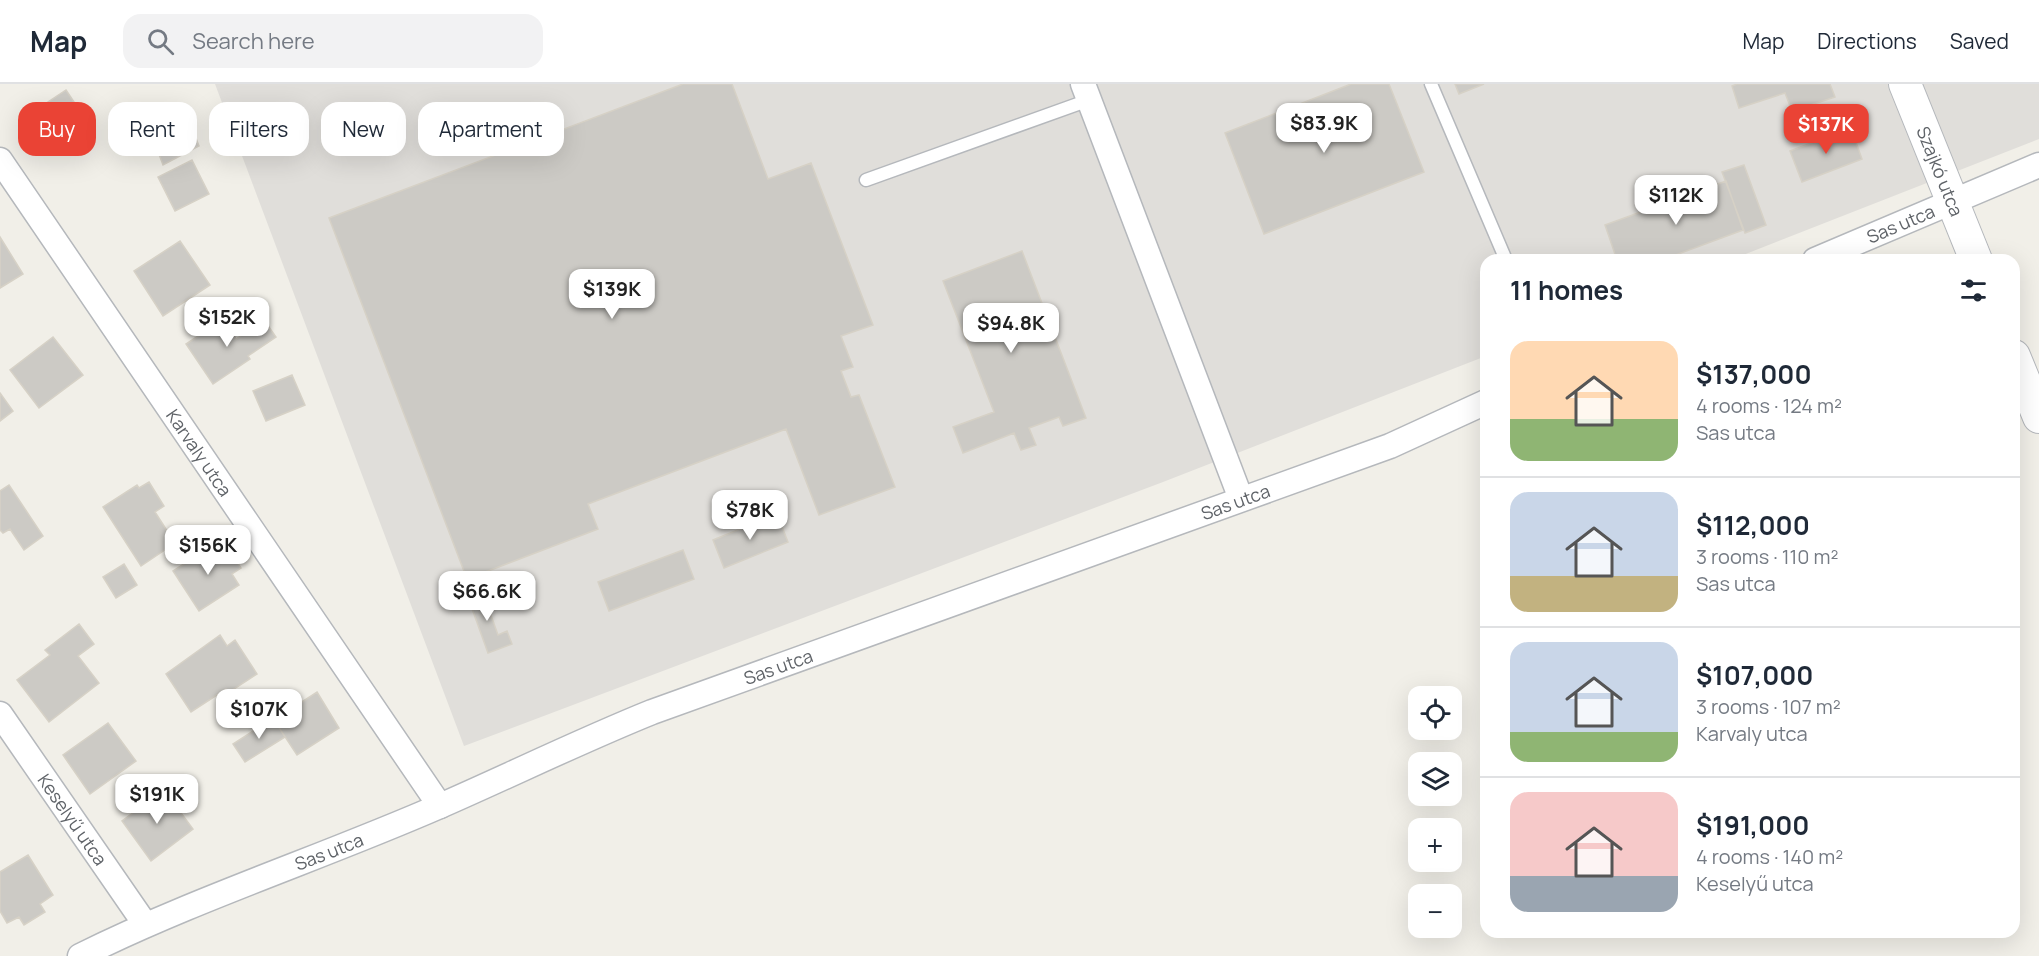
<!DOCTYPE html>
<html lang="en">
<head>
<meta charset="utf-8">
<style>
  :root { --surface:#fff; --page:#f2f2f3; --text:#1f2937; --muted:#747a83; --line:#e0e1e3; --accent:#ea4335 }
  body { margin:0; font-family:Manrope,sans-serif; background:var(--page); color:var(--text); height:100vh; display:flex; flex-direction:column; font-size:22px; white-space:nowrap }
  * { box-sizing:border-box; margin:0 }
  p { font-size:20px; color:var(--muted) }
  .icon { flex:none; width:33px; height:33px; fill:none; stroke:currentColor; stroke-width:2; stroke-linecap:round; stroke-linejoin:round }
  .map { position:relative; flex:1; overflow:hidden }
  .details { position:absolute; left:1480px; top:170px; width:540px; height:684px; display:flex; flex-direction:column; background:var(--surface); border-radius:18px; box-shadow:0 6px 24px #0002 }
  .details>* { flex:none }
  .banner { position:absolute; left:18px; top:18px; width:570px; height:54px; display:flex; gap:12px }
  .buttons { position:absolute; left:1408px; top:602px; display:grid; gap:12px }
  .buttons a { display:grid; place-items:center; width:54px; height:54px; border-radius:12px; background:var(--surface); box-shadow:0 6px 24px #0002; font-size:30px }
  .price { position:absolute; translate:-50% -51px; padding:0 14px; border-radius:12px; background:#fff; color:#222; font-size:20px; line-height:39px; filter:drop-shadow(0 2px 3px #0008) }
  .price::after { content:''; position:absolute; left:50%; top:36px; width:18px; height:14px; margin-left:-9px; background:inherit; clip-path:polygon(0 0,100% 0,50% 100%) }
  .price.current { background:var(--accent); color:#fff }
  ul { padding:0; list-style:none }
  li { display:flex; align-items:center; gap:18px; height:150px; padding:0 30px }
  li+li { border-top:2px solid var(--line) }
  li span { display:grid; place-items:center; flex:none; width:168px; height:120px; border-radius:18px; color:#555 }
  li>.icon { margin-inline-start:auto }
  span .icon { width:72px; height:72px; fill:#fffc; stroke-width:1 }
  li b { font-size:26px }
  h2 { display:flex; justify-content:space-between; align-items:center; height:72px; padding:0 30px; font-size:26px }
  .chip { padding:0 21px; border-radius:18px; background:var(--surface); box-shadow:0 6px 24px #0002; font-size:21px; line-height:54px }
  .chip.current { background:var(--accent); color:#fff }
  header { display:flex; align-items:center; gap:36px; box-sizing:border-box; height:84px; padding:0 30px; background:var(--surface); border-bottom:2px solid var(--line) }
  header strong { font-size:28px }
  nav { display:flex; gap:33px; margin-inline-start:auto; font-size:21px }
  .search { width:420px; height:54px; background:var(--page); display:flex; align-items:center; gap:15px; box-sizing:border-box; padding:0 21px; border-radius:18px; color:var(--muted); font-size:22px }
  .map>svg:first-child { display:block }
  .industrial { fill:#e0deda }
  .building { fill:#cccac5; stroke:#d6d1c6; stroke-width:1.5 }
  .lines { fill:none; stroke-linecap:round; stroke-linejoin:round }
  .service-casing { stroke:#b5b8bc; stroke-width:15 }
  .minor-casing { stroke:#b5b8bc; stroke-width:27 }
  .tertiary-casing { stroke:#b5b8bc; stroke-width:34 }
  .service { stroke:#fff; stroke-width:12 }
  .minor { stroke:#fff; stroke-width:24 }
  .tertiary { stroke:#fff; stroke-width:32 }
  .labels { text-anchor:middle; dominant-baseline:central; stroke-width:5; stroke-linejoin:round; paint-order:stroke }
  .street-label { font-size:18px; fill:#5f6368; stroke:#fff }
</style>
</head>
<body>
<header>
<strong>Map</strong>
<div class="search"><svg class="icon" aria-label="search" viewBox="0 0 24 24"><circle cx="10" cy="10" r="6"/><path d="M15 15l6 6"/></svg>Search here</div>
<nav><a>Map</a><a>Directions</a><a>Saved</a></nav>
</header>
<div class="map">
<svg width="2039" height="872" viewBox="0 0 2039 872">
  <rect width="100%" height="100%" fill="#f1efe8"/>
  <path class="industrial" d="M 215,0 L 2039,0 L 2039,55 L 1733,175 L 1486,176 L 1486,272 L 1163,398 L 464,662 Z"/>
  <path class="building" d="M 683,0 L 732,0 L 768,95 L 811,79 L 873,241 L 841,252 L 853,283 L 841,287 L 851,313 L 859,311 L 895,403 L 819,431 L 786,345 L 588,420 L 598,445 L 467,495 L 329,134 Z
    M 1351,0 L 1389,0 L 1424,88 L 1264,150 L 1225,49 Z
    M 1455,0 L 1484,0 L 1459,10 Z
    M 1737,0 L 1830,0 L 1835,13 L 1792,27 L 1785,9 L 1739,24 L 1732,2 Z
    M 66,6 L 84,33 L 73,40 L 81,51 L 66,61 L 58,50 L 45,58 L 27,32 Z
    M 187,32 L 199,62 L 163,81 L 153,54 Z
    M 1851,44 L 1862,75 L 1802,98 L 1790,67 Z
    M 192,76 L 209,110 L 175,127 L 158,93 Z
    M 1744,81 L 1766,141 L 1745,149 L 1722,88 Z
    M 1726,97 L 1743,146 L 1662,176 L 1617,176 L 1605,141 Z
    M 0,153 L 23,190 L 0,204 Z
    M 180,157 L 210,201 L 163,232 L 134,187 Z
    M 1022,167 L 1086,334 L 1063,342 L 1059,333 L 1029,344 L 1036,361 L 1021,366 L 1014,349 L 963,369 L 953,343 L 994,328 L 943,197 Z
    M 224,235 L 236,255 L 264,236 L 276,253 L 248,272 L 250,275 L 213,300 L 186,260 Z
    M 53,253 L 83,291 L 39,324 L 10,286 Z
    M 292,291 L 305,321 L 266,337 L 253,307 Z
    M 0,309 L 13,327 L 0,337 Z
    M 149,398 L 164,422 L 155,428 L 175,459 L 141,482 L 103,423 L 137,401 L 139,404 Z
    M 9,401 L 43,452 L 24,466 L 10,445 L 3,449 L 0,446 L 0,407 Z
    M 777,430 L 788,458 L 724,484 L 713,456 Z
    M 213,461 L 219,470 L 228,464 L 241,484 L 232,490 L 239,501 L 199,527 L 173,487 Z
    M 683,466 L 694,495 L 609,527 L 598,498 Z
    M 124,480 L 137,501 L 116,514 L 103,493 Z
    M 481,503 L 498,551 L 507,547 L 512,560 L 488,569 L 466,508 Z
    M 79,540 L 94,560 L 78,572 L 99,599 L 49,638 L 17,596 L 50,571 L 45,566 Z
    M 220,551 L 227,562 L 235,556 L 257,590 L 228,609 L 226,605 L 191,628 L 166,590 Z
    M 317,608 L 339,644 L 297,671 L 274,636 Z
    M 273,634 L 285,653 L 245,678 L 233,660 Z
    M 108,639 L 136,677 L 90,710 L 63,671 Z
    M 164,706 L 193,745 L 151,777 L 122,737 Z
    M 28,771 L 53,811 L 40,820 L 45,828 L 24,841 L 19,833 L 7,839 L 0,827 L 0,788 Z"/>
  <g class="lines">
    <g class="service-casing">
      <path id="service" d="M 1431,0 L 1506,176
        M 866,96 L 1089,16"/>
    </g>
    <g class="minor-casing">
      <g id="minor">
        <path d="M 1083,0 L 1241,415"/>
        <path id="s1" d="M 0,76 L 440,722"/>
        <path id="s2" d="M 1815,176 L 2039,81"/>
        <path id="s3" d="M 0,630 L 145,840"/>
        <path id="s4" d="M 80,872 C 197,814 321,774 440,722 C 511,691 580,657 652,628 L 1390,362 L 1486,318"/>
      </g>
    </g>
    <g class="tertiary-casing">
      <g id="tertiary">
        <path id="s5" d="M 1905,0 L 1976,176"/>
        <path d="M 2014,272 L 2039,333"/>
      </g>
    </g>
    <use href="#service" class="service"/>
    <use href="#minor" class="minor"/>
    <use href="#tertiary" class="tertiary"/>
  </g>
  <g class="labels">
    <g class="street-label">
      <text stroke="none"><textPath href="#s5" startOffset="94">Szajkó utca</textPath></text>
      <text stroke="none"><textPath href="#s2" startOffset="93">Sas utca</textPath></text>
      <text stroke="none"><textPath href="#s1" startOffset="354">Karvaly utca</textPath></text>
      <text stroke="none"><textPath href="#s4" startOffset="1242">Sas utca</textPath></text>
      <text stroke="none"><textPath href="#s4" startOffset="756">Sas utca</textPath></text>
      <text stroke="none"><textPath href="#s3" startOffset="128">Keselyű utca</textPath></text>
      <text stroke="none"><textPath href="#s4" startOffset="270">Sas utca</textPath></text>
    </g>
  </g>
</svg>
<div class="buttons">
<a><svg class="icon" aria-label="locate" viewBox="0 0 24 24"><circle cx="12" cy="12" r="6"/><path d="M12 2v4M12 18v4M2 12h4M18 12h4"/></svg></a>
<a><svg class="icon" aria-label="layers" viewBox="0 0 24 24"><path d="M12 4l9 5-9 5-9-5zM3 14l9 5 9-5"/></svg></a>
<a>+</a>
<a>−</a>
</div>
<b class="price" style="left:1324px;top:70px">$83.9K</b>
<b class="price current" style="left:1826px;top:71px">$137K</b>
<b class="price" style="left:1676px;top:142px">$112K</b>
<b class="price" style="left:612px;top:236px">$139K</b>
<b class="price" style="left:227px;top:264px">$152K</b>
<b class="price" style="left:1011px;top:270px">$94.8K</b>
<b class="price" style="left:750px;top:457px">$78K</b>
<b class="price" style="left:208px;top:492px">$156K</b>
<b class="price" style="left:487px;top:538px">$66.6K</b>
<b class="price" style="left:259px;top:656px">$107K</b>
<b class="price" style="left:157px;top:741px">$191K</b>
<div class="banner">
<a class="chip current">Buy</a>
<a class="chip">Rent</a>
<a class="chip">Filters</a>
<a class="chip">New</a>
<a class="chip">Apartment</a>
</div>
<section class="details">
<h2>11 homes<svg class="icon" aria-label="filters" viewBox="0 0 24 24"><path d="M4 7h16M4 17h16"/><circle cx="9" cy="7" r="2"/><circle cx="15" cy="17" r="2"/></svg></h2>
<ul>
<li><span style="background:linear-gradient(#ffd9b3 65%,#8fb573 0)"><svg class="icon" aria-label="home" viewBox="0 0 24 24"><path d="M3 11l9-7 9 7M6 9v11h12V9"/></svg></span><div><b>$137,000</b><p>4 rooms · 124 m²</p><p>Sas utca</p></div></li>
<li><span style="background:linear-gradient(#c9d6e8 70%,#c2b280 0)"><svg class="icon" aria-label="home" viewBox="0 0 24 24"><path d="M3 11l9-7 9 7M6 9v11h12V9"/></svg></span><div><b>$112,000</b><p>3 rooms · 110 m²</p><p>Sas utca</p></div></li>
<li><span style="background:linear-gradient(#c9d6e8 75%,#8fb573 0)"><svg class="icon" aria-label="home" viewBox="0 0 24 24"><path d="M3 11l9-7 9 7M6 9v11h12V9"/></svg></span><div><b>$107,000</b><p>3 rooms · 107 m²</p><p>Karvaly utca</p></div></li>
<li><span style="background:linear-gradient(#f6c9c9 70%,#9aa5b1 0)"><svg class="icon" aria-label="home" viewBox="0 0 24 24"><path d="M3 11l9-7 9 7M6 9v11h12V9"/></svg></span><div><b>$191,000</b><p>4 rooms · 140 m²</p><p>Keselyű utca</p></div></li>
</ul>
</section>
</div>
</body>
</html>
